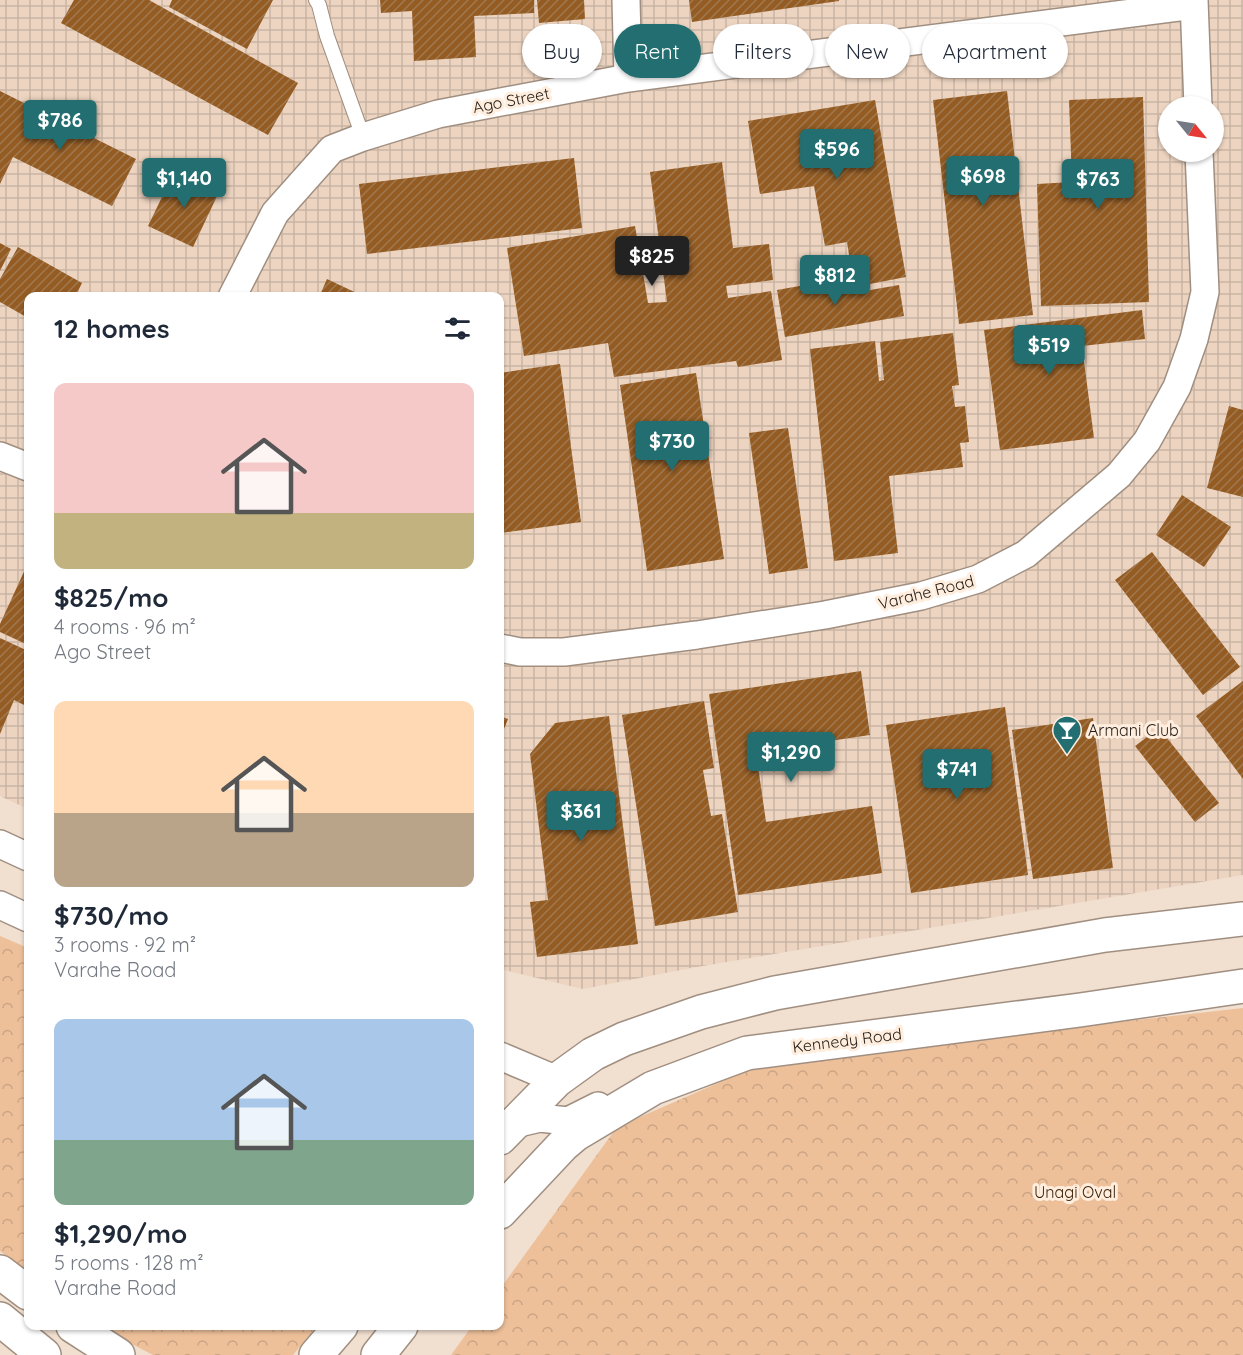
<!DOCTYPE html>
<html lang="en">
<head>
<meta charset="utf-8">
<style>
  :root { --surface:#fff; --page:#f2f2f3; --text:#1f2937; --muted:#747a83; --accent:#226e70 }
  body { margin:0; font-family:Quicksand,sans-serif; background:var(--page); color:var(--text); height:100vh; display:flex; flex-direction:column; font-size:22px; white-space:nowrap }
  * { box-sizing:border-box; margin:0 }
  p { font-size:20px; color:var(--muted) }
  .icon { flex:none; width:33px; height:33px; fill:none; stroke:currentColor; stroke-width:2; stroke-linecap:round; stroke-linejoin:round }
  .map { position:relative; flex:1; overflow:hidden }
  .side { position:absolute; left:24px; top:292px; width:480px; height:1038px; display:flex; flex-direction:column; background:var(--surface); border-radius:12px; box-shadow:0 2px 4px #0004 }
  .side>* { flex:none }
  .guide { position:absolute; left:522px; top:24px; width:570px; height:54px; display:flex; gap:12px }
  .needle { width:39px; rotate:120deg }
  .fabs { position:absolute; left:1158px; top:96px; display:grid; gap:12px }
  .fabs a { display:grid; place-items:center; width:66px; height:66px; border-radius:50%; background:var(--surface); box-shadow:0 2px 4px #0004; font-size:30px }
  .price { position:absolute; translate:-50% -51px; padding:0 14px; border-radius:6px; background:var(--accent); color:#fff; font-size:20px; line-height:39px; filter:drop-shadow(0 2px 3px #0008) }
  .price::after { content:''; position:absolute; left:50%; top:36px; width:18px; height:14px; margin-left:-9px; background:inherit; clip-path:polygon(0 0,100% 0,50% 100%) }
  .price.active { background:#222; color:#fff }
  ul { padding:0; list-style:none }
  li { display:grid; align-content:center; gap:12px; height:318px; padding:0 30px }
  li span { display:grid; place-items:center; height:186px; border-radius:12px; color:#555 }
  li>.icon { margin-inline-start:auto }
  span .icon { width:108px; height:108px; fill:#fffc; stroke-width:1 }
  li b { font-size:26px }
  h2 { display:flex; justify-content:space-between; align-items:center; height:72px; padding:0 30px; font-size:26px }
  .tag { padding:0 21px; border-radius:27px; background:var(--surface); box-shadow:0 2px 4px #0004; font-size:21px; line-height:54px }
  .tag.active { background:var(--accent); color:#fff }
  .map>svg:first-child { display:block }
  .industrial { fill:url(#industrial-grid); fill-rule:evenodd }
  .forest { fill:url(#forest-crowns) }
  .building { fill:url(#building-hatch) }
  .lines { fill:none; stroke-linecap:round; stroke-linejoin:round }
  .service-casing { stroke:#a08f81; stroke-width:16 }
  .minor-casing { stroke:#a08f81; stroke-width:30 }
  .secondary-casing { stroke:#a08f81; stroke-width:36 }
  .service { stroke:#fff; stroke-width:14 }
  .minor { stroke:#fff; stroke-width:27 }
  .secondary { stroke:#fff; stroke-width:33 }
  .labels { text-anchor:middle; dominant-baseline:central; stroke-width:6; stroke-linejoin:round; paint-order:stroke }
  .street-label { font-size:16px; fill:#221c16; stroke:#ffeddd }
  .poi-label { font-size:16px; fill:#221c16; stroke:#ffeddd; text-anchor:start }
  .park-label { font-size:16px; fill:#3d240b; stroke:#ffeddd }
</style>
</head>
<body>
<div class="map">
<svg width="1243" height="1355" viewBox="0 0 1243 1355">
  <defs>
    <pattern id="industrial-grid" width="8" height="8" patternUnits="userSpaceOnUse" patternTransform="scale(1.5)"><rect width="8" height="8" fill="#ecd4c0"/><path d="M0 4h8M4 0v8" fill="none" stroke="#cab5a4"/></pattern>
    <pattern id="forest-crowns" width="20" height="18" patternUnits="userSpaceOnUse" patternTransform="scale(1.5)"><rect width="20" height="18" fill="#edc09a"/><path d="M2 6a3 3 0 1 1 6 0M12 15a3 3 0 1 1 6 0" fill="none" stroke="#cba484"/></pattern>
    <pattern id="building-hatch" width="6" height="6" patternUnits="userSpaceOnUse" patternTransform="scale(1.5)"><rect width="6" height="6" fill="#945c23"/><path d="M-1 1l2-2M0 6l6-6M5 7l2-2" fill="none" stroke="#a07850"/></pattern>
  </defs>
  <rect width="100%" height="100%" fill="#f1dfd0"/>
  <path class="industrial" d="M 0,0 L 1243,0 L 1243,875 L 691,968 L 583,989 L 500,969 L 500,297 L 28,297 L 28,809 L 0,796 ZM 1168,106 L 1214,106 L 1214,152 L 1168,152 Z"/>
  <path class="forest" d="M 0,936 L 28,948 L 28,1273 L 0,1251 Z
    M 1243,1008 L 1243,1355 L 451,1355 L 472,1326 L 500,1326 L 500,1289 L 617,1127 L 789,1052 L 1057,1029 Z
    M 97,1326 L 317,1326 L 293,1355 L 153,1355 Z"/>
  <path class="building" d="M 74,0 L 149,0 L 298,83 L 268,135 L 61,23 Z
    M 172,0 L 273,0 L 247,49 L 169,7 Z
    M 380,0 L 534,0 L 534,13 L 474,16 L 476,57 L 414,61 L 412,11 L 381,13 Z
    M 537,0 L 584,0 L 585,19 L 539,23 Z
    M 689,0 L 839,0 L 839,1 L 692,22 Z
    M 0,91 L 136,159 L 112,206 L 13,157 L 0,184 Z
    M 1007,91 L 1033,315 L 959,324 L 933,100 Z
    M 1143,97 L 1149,302 L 1041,306 L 1037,184 L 1072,182 L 1069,100 Z
    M 875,100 L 906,277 L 854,287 L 847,242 L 825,246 L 814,186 L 760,194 L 748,121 Z
    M 574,158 L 582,228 L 367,254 L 359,184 Z
    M 722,162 L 733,248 L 769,244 L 773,280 L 726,286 L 728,298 L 771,291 L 782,360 L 738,367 L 736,361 L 614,377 L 608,343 L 524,356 L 507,248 L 635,226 L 648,303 L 667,302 L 650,172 Z
    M 175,170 L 219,192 L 193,247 L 148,226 Z
    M 0,243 L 11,249 L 0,271 Z
    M 18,247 L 82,283 L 75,297 L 28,297 L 28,318 L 0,302 L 0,279 Z
    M 850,277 L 853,293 L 899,285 L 904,316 L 785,337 L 777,290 Z
    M 327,279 L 365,297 L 319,297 Z
    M 1142,310 L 1145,339 L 1082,346 L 1094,438 L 1000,450 L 984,330 Z
    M 953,333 L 959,385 L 952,386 L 955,407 L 965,406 L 969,442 L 960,443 L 963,467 L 889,476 L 898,553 L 834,561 L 810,349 L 875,341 L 879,381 L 884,380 L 880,342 Z
    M 560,364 L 581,522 L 500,533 L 500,373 Z
    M 696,373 L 724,559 L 647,571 L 620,385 Z
    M 1229,406 L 1243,410 L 1243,497 L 1207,488 Z
    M 788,428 L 808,568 L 769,574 L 749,433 Z
    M 1182,495 L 1231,527 L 1204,567 L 1156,535 Z
    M 1152,552 L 1240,667 L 1203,695 L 1115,580 Z
    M 28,563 L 28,645 L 0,632 L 0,624 Z
    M 0,638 L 28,651 L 28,707 L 14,700 L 0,734 Z
    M 861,671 L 870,735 L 756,752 L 766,822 L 872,806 L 882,873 L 738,895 L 709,694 Z
    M 1243,681 L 1243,779 L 1196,716 Z
    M 704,701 L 714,768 L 703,770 L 711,816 L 722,814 L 738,912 L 655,926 L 622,715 Z
    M 1005,707 L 1028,875 L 911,893 L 886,725 Z
    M 500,716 L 508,719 L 500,739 Z
    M 609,716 L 638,944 L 537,957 L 530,902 L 548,900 L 530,754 L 555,723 Z
    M 1093,718 L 1113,868 L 1033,879 L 1012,730 Z
    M 1159,728 L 1219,803 L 1195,822 L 1135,746 Z"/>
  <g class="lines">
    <g class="service-casing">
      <path id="service" d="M 316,0 L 319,5 L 327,36 L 363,137"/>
    </g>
    <g class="minor-casing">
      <path id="minor" d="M 626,0 L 628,78
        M 1194,0 L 1198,106
        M 232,297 L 275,213 L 332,149 L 363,137 L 438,114 L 628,78 L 1194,5
        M 0,456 L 28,467
        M 500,648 L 520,652 L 564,652 L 697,635 L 825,615 L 921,596 L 978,579 L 1026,554 L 1119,475 L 1147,441 L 1177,387 L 1194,339 L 1205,292 L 1199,152
        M 0,844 L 28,857
        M 0,905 L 28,918
        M 500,1056 L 557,1080
        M 506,1124 L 510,1125 L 540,1118 L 568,1121 L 598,1106"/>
    </g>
    <g class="secondary-casing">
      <path id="secondary" d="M 500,1138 L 557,1080 L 593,1054 L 624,1039 L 701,1012 L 775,993 L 1105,935 L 1243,919
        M 500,1212 L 563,1145 L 576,1134 L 653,1088 L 747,1053 L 1080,1010 L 1243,986
        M 0,1272 L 28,1293
        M 0,1319 L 44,1355
        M 73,1326 L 118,1355
        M 316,1355 L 341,1326
        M 378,1355 L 401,1326"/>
    </g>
    <use href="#service" class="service"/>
    <use href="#minor" class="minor"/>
    <use href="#secondary" class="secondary"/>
  </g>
  <defs>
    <g id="bar-pin" transform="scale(1.5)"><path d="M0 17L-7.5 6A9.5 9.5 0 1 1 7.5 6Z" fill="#226e70" stroke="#ffeddd"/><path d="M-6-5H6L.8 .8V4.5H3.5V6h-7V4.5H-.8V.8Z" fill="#fff"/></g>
  </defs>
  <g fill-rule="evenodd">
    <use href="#bar-pin" x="1067" y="730"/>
  </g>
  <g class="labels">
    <g class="street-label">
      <text transform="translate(511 100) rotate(-11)">Ago Street</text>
      <text transform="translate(926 592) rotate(-14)">Varahe Road</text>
      <text transform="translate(847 1040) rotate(-7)">Kennedy Road</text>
    </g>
    <g class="poi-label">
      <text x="1088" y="730">Armani Club</text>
    </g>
    <g class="park-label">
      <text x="1075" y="1192">Unagi Oval</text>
    </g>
  </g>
</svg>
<div class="fabs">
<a><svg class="needle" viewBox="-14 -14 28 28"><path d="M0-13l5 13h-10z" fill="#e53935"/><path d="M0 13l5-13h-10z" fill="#747a83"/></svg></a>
</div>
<b class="price" style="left:60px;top:151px">$786</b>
<b class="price" style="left:837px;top:180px">$596</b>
<b class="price" style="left:983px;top:207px">$698</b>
<b class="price" style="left:184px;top:209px">$1,140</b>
<b class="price" style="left:1098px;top:210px">$763</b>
<b class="price active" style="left:652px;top:287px">$825</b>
<b class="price" style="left:835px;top:306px">$812</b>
<b class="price" style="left:1049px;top:376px">$519</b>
<b class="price" style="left:672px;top:472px">$730</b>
<b class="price" style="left:791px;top:783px">$1,290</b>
<b class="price" style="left:957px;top:800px">$741</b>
<b class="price" style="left:581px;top:842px">$361</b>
<div class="guide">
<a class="tag">Buy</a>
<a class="tag active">Rent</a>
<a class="tag">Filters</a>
<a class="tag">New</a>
<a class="tag">Apartment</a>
</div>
<section class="side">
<h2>12 homes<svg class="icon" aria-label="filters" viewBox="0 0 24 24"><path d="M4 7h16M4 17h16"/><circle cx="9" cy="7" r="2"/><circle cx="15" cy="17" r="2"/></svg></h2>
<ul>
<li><span style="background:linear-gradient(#f6c9c9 70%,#c2b280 0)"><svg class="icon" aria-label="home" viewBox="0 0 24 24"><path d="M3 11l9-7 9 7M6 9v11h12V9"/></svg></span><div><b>$825/mo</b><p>4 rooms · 96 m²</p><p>Ago Street</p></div></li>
<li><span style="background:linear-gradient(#ffd9b3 60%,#b9a48a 0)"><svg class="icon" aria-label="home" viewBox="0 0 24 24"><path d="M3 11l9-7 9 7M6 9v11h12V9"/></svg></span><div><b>$730/mo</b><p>3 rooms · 92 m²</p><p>Varahe Road</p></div></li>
<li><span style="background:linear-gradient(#a9c7e8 65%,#7fa58c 0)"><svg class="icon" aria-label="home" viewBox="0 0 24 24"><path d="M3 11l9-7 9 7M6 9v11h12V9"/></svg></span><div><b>$1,290/mo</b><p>5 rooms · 128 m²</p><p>Varahe Road</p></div></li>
</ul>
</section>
</div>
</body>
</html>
